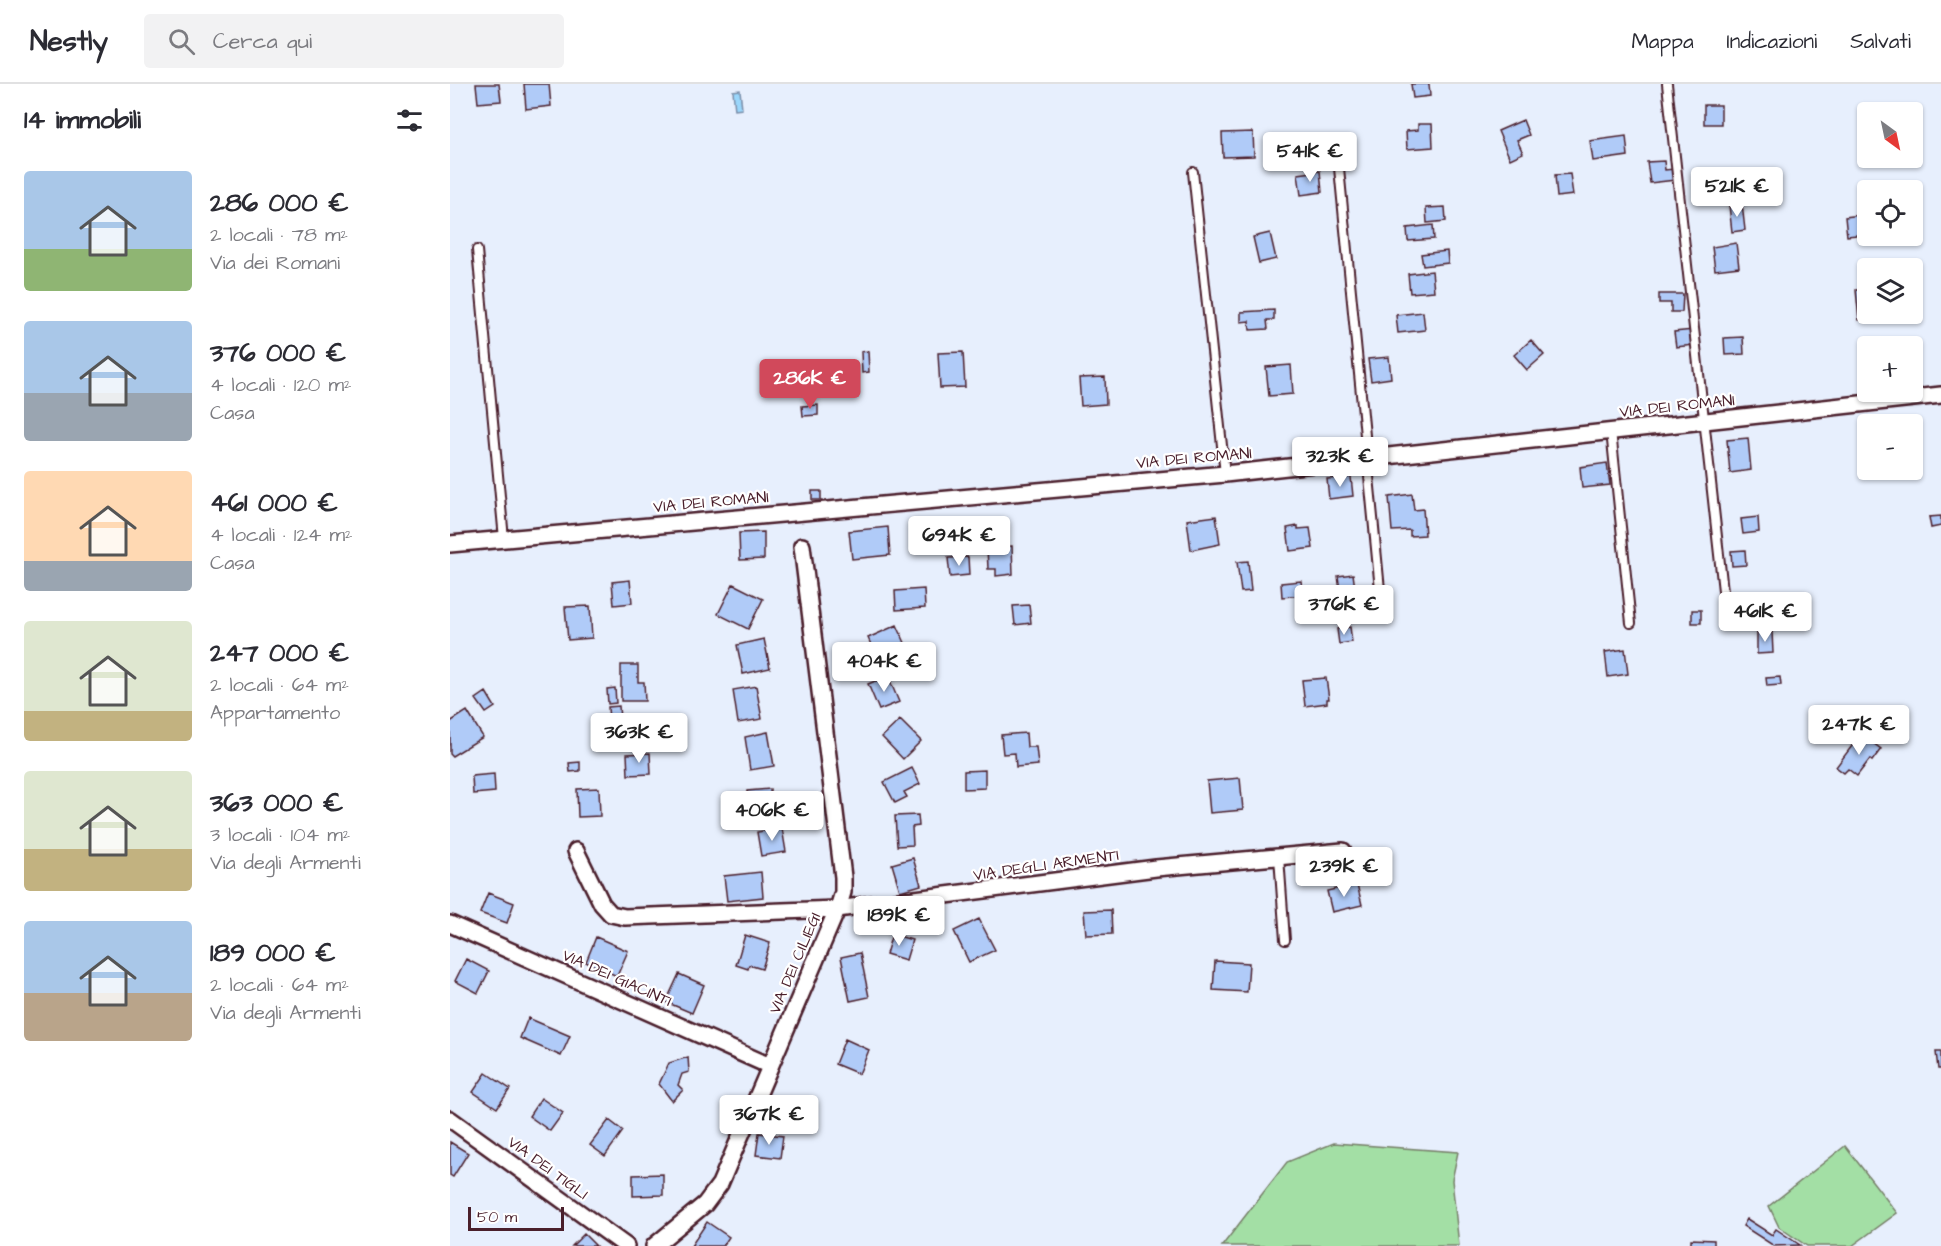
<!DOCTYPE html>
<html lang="it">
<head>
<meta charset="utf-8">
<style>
  :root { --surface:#fff; --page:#f2f2f3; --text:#2b2b33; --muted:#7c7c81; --line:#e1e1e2; --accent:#d1495b }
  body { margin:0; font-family:"Architects Daughter",sans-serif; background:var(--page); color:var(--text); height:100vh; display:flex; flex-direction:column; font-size:22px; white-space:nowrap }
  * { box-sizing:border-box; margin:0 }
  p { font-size:20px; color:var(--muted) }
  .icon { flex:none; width:33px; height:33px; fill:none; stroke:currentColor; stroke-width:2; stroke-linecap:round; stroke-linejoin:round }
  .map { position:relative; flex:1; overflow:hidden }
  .details { display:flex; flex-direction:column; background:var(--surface); width:450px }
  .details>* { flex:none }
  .needle { width:39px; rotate:147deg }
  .tools { position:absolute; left:1407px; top:18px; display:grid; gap:12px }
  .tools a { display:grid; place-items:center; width:66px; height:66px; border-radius:6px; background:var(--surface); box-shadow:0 2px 4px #0004; font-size:30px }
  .scale { position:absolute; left:18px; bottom:15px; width:96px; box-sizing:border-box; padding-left:6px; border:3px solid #4a1f2b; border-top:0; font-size:16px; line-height:21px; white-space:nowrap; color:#4a1f2b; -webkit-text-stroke:4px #fff; paint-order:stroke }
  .price { position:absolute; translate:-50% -51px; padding:0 14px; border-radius:6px; background:#fff; color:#222; font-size:20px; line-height:39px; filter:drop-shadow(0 2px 3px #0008) }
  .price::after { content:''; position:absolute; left:50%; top:36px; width:18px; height:14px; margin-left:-9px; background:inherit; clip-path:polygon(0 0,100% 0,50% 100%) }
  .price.active { background:var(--accent); color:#fff }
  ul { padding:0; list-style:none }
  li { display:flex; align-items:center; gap:18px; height:150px; padding:0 24px }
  li span { display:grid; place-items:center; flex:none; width:168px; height:120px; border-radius:6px; color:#555 }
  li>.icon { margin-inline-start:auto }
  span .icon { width:72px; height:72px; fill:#fffc; stroke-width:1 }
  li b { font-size:26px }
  h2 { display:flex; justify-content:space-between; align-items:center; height:72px; padding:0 24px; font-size:26px }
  header { display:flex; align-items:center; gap:36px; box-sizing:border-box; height:84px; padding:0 30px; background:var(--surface); border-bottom:2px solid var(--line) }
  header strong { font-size:28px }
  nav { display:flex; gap:33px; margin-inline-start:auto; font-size:21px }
  .search { width:420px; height:54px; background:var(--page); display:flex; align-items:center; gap:15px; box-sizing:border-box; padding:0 21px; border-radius:6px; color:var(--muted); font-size:22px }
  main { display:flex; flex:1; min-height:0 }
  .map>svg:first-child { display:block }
  .green { fill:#a3dfa5; stroke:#767f68; stroke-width:1.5 }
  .water { fill:#9ad6fb; stroke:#7a8da8; stroke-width:1.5 }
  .building { fill:#b0cbf8; stroke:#4a1f2b; stroke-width:1.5 }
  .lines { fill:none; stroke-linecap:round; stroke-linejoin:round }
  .lane-casing { stroke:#4a1f2b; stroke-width:12 }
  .street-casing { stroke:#4a1f2b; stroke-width:20 }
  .lane { stroke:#fff; stroke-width:8 }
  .street { stroke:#fff; stroke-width:15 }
  .labels { text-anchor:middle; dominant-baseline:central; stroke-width:4.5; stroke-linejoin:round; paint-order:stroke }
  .street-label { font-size:16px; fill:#4a1f2b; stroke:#fff }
</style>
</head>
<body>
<header>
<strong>Nestly</strong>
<div class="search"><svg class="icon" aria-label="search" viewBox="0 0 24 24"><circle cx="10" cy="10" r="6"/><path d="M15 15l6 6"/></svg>Cerca qui</div>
<nav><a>Mappa</a><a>Indicazioni</a><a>Salvati</a></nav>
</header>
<main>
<section class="details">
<h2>14 immobili<svg class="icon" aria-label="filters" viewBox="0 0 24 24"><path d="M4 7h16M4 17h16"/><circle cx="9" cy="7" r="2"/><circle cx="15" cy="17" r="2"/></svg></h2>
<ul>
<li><span style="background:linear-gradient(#a9c7e8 65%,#8fb573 0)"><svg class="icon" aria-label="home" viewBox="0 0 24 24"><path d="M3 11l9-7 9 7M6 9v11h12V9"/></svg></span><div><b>286 000 €</b><p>2 locali · 78 m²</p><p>Via dei Romani</p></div></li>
<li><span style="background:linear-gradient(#a9c7e8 60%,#9aa5b1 0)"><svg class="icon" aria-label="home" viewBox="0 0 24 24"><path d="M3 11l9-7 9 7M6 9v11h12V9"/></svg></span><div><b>376 000 €</b><p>4 locali · 120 m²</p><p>Casa</p></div></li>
<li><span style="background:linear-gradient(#ffd9b3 75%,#9aa5b1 0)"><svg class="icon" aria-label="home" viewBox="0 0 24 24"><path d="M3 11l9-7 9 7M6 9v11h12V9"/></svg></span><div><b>461 000 €</b><p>4 locali · 124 m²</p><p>Casa</p></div></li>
<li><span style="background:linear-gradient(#dfe7d0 75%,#c2b280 0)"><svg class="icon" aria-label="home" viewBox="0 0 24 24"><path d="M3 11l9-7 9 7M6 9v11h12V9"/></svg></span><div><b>247 000 €</b><p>2 locali · 64 m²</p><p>Appartamento</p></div></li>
<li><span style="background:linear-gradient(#dfe7d0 65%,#c2b280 0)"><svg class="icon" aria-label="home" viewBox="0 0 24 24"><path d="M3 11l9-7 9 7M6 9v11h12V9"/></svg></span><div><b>363 000 €</b><p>3 locali · 104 m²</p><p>Via degli Armenti</p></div></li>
<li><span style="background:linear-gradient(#a9c7e8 60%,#b9a48a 0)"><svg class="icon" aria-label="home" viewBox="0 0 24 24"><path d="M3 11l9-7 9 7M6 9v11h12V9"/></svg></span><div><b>189 000 €</b><p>2 locali · 64 m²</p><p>Via degli Armenti</p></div></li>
</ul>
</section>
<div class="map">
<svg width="1491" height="1162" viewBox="0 0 1491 1162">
  <rect width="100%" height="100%" fill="#e7effd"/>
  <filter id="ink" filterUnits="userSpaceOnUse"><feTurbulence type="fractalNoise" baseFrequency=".0167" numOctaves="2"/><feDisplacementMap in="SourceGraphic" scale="12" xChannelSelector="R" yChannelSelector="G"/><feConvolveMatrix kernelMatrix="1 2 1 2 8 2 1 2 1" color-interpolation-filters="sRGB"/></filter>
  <g filter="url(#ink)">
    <path class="green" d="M 884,1059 L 1008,1068 L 1002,1096 L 1009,1162 L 772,1162 L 837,1078 Z
      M 1395,1062 L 1447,1129 L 1402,1162 L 1357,1162 L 1329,1143 L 1319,1122 Z"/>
    <path class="water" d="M 290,6 L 292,25 L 285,26 L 283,7 Z"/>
    <path class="building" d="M 26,0 L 49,0 L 51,17 L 28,19 Z
      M 74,0 L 99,0 L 101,22 L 76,25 Z
      M 961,0 L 979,0 L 980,12 L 963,14 Z
      M 1254,21 L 1271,21 L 1271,40 L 1254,40 Z
      M 1073,36 L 1079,51 L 1067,56 L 1073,69 L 1060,75 L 1048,47 Z
      M 968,40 L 982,40 L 983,63 L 957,65 L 956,47 L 968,46 Z
      M 803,48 L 804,72 L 773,73 L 772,49 Z
      M 1176,52 L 1178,72 L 1143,77 L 1140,57 Z
      M 1214,77 L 1215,86 L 1224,85 L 1225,96 L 1200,99 L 1197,78 Z
      M 870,87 L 872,108 L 851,111 L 848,90 Z
      M 1120,90 L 1123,111 L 1107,113 L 1105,91 Z
      M 1292,120 L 1295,146 L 1282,148 L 1279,121 Z
      M 995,123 L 996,137 L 977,139 L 976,124 Z
      M 1418,130 L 1418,150 L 1397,152 L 1395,133 Z
      M 983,141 L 984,155 L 958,157 L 957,144 Z
      M 820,149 L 826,175 L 809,179 L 803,153 Z
      M 1286,159 L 1289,183 L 1265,186 L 1262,163 Z
      M 997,167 L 998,179 L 973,182 L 971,170 Z
      M 982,187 L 984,207 L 960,209 L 958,190 Z
      M 1418,205 L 1418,230 L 1431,230 L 1432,233 L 1409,236 L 1406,206 Z
      M 1209,210 L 1233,210 L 1232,228 L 1221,228 L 1221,219 L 1209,219 Z
      M 824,226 L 824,236 L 817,236 L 818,245 L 800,246 L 799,237 L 791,238 L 791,228 Z
      M 973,228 L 975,246 L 948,249 L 946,231 Z
      M 1243,246 L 1244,261 L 1226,263 L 1224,248 Z
      M 1293,253 L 1294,270 L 1275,271 L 1274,254 Z
      M 1081,256 L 1094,271 L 1077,286 L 1064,271 Z
      M 418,267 L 419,288 L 412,289 L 411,268 Z
      M 513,268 L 515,303 L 490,304 L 488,269 Z
      M 939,273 L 941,294 L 921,297 L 918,275 Z
      M 841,281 L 843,310 L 819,312 L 816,283 Z
      M 655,293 L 656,320 L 631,322 L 629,294 Z
      M 368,321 L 368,331 L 353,332 L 352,322 Z
      M 1298,354 L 1301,386 L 1280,389 L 1277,356 Z
      M 1157,379 L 1160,401 L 1132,404 L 1130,383 Z
      M 901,393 L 903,412 L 879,415 L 877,395 Z
      M 362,407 L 371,407 L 371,416 L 362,416 Z
      M 962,410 L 964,426 L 973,425 L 975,451 L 960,452 L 960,446 L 942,447 L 939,413 Z
      M 766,432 L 770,460 L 741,466 L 737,436 Z
      M 1491,432 L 1491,442 L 1481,444 L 1479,433 Z
      M 1308,433 L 1309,448 L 1293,450 L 1291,435 Z
      M 848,442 L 848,445 L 860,444 L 863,464 L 840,467 L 837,444 Z
      M 438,443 L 440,471 L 402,475 L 399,447 Z
      M 314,448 L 314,475 L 290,476 L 289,449 Z
      M 562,462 L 563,490 L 546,492 L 546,485 L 538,485 L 537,463 Z
      M 1295,466 L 1296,481 L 1282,482 L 1281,467 Z
      M 518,473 L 519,491 L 500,493 L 498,474 Z
      M 798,477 L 801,507 L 791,508 L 787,478 Z
      M 903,490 L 907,519 L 892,521 L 888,492 Z
      M 180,496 L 182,519 L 164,521 L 162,498 Z
      M 851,497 L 853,511 L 832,513 L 831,499 Z
      M 283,500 L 313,515 L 298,545 L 268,530 Z
      M 474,505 L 475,524 L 446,526 L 445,507 Z
      M 579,521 L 581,539 L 565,541 L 563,522 Z
      M 140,522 L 142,554 L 118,556 L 115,523 Z
      M 1242,526 L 1251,526 L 1251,539 L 1242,539 Z
      M 447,541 L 456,561 L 427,574 L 418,554 Z
      M 900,543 L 902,558 L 889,560 L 887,545 Z
      M 1307,548 L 1322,548 L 1323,569 L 1307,570 Z
      M 314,555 L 320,584 L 293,590 L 287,561 Z
      M 1175,565 L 1178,590 L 1158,593 L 1155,568 Z
      M 171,581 L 188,581 L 188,598 L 194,598 L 195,617 L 171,617 Z
      M 438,592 L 449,618 L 429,626 L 418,600 Z
      M 1330,593 L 1331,601 L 1317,602 L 1316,594 Z
      M 876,594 L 879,615 L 877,615 L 877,619 L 855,622 L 852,596 Z
      M 306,602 L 312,635 L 288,639 L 283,606 Z
      M 165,604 L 166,619 L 158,620 L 157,605 Z
      M 36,608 L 45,623 L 36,629 L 26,615 Z
      M 169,622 L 170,636 L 159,637 L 158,623 Z
      M 17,627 L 33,653 L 2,672 L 0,670 L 0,638 Z
      M 450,636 L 471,657 L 453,675 L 432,653 Z
      M 318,648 L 324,682 L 300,686 L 295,653 Z
      M 576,649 L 577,663 L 586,663 L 588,681 L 566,683 L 565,669 L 553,670 L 551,651 Z
      M 1411,650 L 1431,665 L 1422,677 L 1420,675 L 1407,692 L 1398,685 L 1394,689 L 1386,683 Z
      M 200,669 L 201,690 L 178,691 L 177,670 Z
      M 130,678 L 130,687 L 120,688 L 119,679 Z
      M 462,684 L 470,700 L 454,708 L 457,713 L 445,719 L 434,698 Z
      M 535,686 L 535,704 L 514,705 L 514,687 Z
      M 44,690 L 45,708 L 23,710 L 22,692 Z
      M 790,694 L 793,726 L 760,729 L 757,697 Z
      M 149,704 L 150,732 L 128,733 L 127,705 Z
      M 320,705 L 321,728 L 298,729 L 297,707 Z
      M 468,731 L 469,742 L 462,743 L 463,761 L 447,762 L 445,732 Z
      M 332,744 L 336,768 L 311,772 L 307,748 Z
      M 463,774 L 471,801 L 450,807 L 442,780 Z
      M 311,788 L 313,813 L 277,817 L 274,792 Z
      M 907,800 L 912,821 L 882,828 L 877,807 Z
      M 38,809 L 64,819 L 57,839 L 30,829 Z
      M 661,826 L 662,850 L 636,851 L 634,827 Z
      M 529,835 L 545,866 L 519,878 L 504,847 Z
      M 442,850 L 462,856 L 456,876 L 436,870 Z
      M 295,851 L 320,859 L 312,885 L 299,881 L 298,885 L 286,881 Z
      M 146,853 L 178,867 L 167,892 L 136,878 Z
      M 410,869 L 419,913 L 400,917 L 391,873 Z
      M 16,875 L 39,887 L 28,909 L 5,897 Z
      M 765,877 L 799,879 L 797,908 L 763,906 Z
      M 229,890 L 254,901 L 242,929 L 216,918 Z
      M 78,934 L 120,952 L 111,972 L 70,954 Z
      M 395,955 L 419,966 L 409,990 L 385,980 Z
      M 1486,968 L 1491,968 L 1491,985 L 1488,985 Z
      M 238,973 L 239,988 L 232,990 L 228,1001 L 233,1006 L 222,1017 L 209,1000 L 219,979 Z
      M 36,989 L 60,1005 L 47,1024 L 23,1008 Z
      M 91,1014 L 113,1029 L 100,1047 L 79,1032 Z
      M 159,1036 L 173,1047 L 155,1072 L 140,1061 Z
      M 309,1049 L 333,1052 L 330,1074 L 306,1071 Z
      M 0,1058 L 18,1069 L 3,1093 L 0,1091 Z
      M 213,1090 L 213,1111 L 183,1112 L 183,1091 Z
      M 1297,1135 L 1322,1151 L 1326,1145 L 1350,1161 L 1324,1162 L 1293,1142 Z
      M 257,1138 L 279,1153 L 273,1162 L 241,1162 Z
      M 134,1150 L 146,1162 L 122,1162 Z
      M 1241,1155 L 1264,1156 L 1264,1162 L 1241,1162 Z"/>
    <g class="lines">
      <g class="lane-casing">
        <path id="lane" d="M 1217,0 L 1276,534
          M 889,84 L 931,516
          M 743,88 L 775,390
          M 27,166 L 54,455
          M 1161,347 L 1181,539
          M 829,773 L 835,856"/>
      </g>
      <g class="street-casing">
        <path id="street" d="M 0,460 L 775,390 L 1491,311
          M 126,767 L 152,820 L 161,830 L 175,833 L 387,825 L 706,784 L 893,767
          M 0,840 L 320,982
          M 0,1035 L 176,1162
          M 204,1162 L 255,1120 L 270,1100 L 389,821 L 393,808 L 393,793 L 352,462"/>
      </g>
      <use href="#lane" class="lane"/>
      <use href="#street" class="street"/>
    </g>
  </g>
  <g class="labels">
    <g class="street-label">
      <text transform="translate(1227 322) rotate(-6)">VIA DEI ROMANI</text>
      <text transform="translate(744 374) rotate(-5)">VIA DEI ROMANI</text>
      <text transform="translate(261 418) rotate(-5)">VIA DEI ROMANI</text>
      <text transform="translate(596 781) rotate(-8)">VIA DEGLI ARMENTI</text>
      <text transform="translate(345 879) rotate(-67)">VIA DEI CILIEGI</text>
      <text transform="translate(167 894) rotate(24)">VIA DEI GIACINTI</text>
      <text transform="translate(98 1084) rotate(36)">VIA DEI TIGLI</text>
    </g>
  </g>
</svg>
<div class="tools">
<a><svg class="needle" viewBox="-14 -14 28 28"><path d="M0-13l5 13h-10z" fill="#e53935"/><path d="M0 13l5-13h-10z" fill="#7c7c81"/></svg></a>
<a><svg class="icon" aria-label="locate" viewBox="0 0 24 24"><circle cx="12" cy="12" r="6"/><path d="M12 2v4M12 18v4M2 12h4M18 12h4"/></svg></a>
<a><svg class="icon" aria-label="layers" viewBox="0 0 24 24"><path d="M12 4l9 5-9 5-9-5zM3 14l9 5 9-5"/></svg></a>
<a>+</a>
<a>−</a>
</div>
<div class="scale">50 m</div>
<b class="price" style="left:860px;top:99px">541K €</b>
<b class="price" style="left:1287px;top:134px">521K €</b>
<b class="price active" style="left:360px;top:326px">286K €</b>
<b class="price" style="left:890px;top:404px">323K €</b>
<b class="price" style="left:509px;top:483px">694K €</b>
<b class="price" style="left:894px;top:552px">376K €</b>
<b class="price" style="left:1315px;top:559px">461K €</b>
<b class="price" style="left:434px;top:609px">404K €</b>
<b class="price" style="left:1409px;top:672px">247K €</b>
<b class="price" style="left:189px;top:680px">363K €</b>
<b class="price" style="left:322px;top:758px">406K €</b>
<b class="price" style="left:894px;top:814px">239K €</b>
<b class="price" style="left:449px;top:863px">189K €</b>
<b class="price" style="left:319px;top:1062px">367K €</b>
</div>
</main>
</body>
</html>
